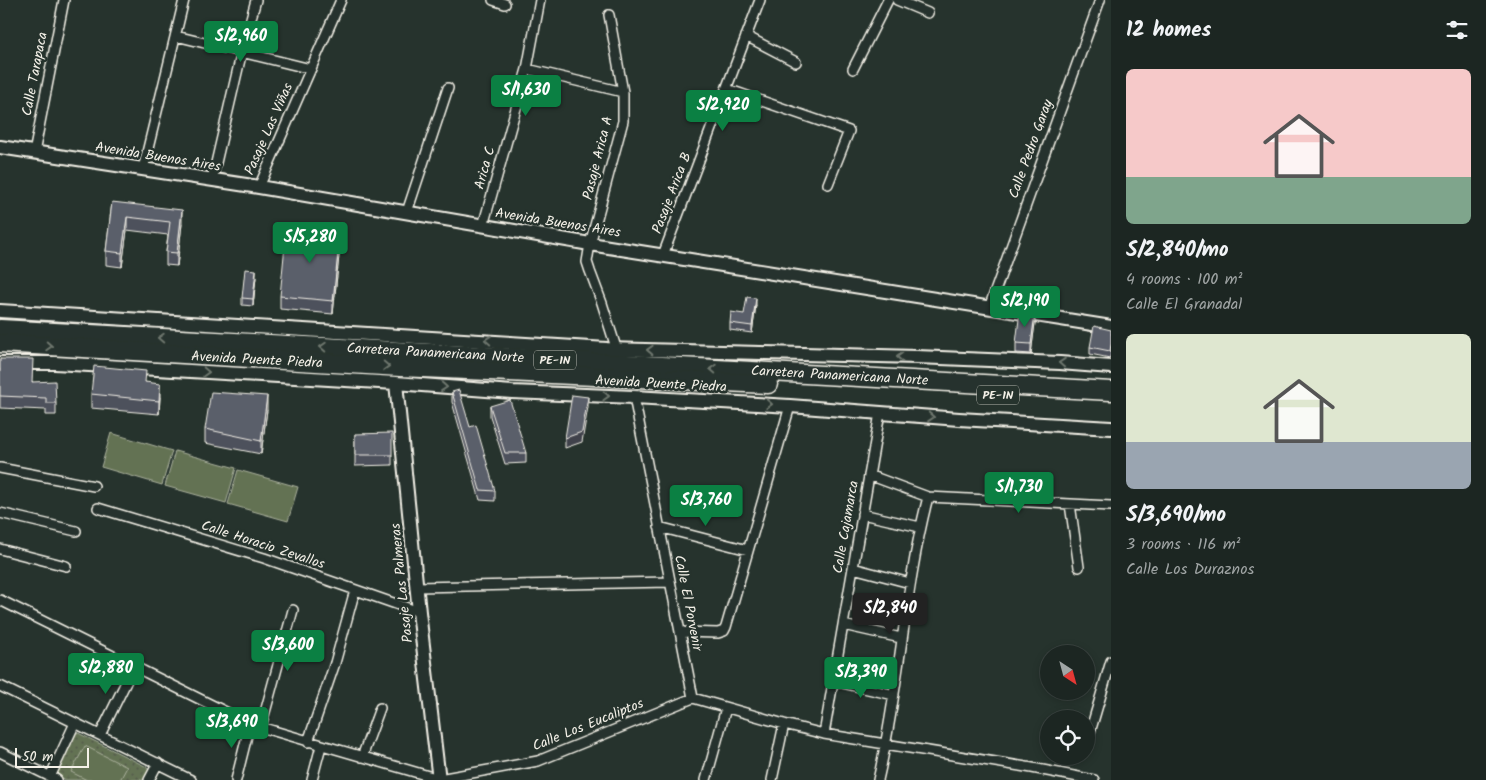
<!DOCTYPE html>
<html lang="en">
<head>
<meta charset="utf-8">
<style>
  :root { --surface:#1c2622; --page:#29322f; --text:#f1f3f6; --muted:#a0a5a5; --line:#3a4340; --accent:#0b8043 }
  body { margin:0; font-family:Kalam,sans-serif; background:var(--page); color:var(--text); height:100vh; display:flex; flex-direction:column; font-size:19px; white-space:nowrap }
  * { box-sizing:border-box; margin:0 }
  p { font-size:16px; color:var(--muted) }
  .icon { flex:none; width:28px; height:28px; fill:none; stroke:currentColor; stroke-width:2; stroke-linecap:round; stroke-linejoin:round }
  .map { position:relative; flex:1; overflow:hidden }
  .sheet { display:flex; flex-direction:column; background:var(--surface); width:375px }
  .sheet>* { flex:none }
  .needle { width:32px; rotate:144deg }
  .controls { position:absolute; left:1040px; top:645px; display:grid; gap:10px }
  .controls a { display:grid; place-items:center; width:55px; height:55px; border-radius:50%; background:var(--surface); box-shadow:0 2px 8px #0003,0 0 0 1px var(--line); font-size:25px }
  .scale { position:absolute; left:15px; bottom:12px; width:74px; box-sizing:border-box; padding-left:5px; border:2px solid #f4f1e8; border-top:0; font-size:14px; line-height:18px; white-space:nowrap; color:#f4f1e8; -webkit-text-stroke:4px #26332d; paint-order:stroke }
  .price { position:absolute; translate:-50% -42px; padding:0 11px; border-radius:5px; background:var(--accent); color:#fff; font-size:16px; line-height:32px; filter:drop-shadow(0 1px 2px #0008) }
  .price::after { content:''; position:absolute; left:50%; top:30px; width:15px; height:11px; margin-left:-8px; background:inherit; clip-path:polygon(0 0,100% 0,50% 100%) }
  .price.current { background:#222; color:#fff }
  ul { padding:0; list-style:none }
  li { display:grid; align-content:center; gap:10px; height:265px; padding:0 15px }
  li span { display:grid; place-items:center; height:155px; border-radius:8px; color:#555 }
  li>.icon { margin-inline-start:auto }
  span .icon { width:90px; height:90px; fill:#fffc; stroke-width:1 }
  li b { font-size:21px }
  h2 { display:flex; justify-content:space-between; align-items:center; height:60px; padding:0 15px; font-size:21px }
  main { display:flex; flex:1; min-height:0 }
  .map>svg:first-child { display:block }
  .park { fill:url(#park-dots); stroke:#acb29e }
  .pitch { fill:#637253; stroke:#acb29e }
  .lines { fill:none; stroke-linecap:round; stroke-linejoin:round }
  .street-casing { stroke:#f4f1e8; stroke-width:12 }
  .secondary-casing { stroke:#f4f1e8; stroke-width:16 }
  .highway-casing { stroke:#f4f1e8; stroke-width:21 }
  .street { stroke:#26332d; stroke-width:9 }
  .secondary { stroke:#26332d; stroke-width:12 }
  .highway { stroke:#26332d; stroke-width:18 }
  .wall { fill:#4d515c; stroke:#f4f1e8 }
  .shaded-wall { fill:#3f424b; stroke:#f4f1e8 }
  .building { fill:#5a5e6b; stroke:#f4f1e8 }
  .oneway { stroke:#6e766e }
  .labels { text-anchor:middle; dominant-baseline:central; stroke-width:5; stroke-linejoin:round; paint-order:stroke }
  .shield { fill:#26332d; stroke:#b6b8b0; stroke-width:1 }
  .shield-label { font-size:12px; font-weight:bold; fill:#f4f1e8 }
  .street-label { font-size:14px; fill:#f4f1e8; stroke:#26332d }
</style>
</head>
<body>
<main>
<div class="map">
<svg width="1111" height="780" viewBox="0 0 1111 780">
  <defs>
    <pattern id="park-dots" width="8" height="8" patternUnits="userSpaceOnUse" patternTransform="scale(1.25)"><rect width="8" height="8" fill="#637253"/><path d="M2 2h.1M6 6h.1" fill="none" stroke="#555b4c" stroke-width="1.8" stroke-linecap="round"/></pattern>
  </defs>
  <rect width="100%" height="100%" fill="#26332d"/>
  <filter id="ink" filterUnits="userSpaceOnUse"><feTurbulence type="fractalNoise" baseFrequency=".02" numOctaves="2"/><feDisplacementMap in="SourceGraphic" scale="10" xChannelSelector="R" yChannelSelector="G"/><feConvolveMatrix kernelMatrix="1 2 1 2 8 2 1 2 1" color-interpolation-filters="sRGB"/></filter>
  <g filter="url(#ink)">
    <path class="park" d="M 74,731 L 151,769 L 145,780 L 66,780 L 54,774 Z"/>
    <path class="pitch" d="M 111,433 L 172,451 L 162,485 L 101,467 Z
      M 175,451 L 236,468 L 226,503 L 165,486 Z
      M 238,470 L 298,487 L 288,521 L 228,504 Z
      M 85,746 L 127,767 L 120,780 L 87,780 L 71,772 Z"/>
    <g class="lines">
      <g class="street-casing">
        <path id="street" d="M 493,0 L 505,4
          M 897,0 L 928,13
          M 609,15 L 623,92 L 623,121 L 590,244 L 587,262 L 590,271 L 602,303 L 618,354
          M 176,36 L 311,69
          M 746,36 L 796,62
          M 527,69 L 623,92
          M 853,69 L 888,0
          M 727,89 L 849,131 L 828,184
          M 34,153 L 64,0
          M 143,169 L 184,0
          M 212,180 L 242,51 L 256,0
          M 259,187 L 341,0
          M 407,212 L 448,88
          M 483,226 L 527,69 L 540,0
          M 663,255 L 760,0
          M 989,308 L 1100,0
          M 634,397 L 693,698
          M 0,468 L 94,486
          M 869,475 L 928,497 L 1111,506
          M 1070,504 L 1079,567
          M 98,508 L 264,558 L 419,612
          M 0,513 L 76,531
          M 862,514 L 920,527
          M 659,527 L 748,550
          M 0,549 L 66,566
          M 853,568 L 910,583
          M 417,587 L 670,582
          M 0,600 L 250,724 L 439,779 L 538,761 L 693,698 L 784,724 L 824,734 L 1032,768 L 1094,780
          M 843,625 L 901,638
          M 680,632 L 718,633 L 724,631 L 726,627 L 790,406
          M 833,681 L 894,695
          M 0,686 L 191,780
          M 261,727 L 293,610
          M 824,734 L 880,413
          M 100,735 L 134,666
          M 1088,739 L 1111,661
          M 308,742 L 335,663 L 355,590
          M 0,752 L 57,780
          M 362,757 L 380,708
          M 50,777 L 75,723
          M 149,780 L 158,763
          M 236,780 L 250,724
          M 312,780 L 321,746
          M 706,780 L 726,708
          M 772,780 L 784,724
          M 878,780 C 900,686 904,590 928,497"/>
      </g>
      <g class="secondary-casing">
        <path id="secondary" d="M 0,147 L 259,187 L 590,244 L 1111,327
          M 0,311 L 607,349 L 917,357 L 1060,363 L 1111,367
          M 0,363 L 55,363 L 396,383 L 512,392 L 634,397 L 790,406 L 959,419 L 1111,428
          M 396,383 L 419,612 L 439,780"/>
      </g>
      <g class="highway-casing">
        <g id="highway">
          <path id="s1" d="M 0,329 L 1111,391"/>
          <path d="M 0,343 L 400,367 L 768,384"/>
        </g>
      </g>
      <use href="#street" class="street"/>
      <use href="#secondary" class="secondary"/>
      <use href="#highway" class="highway"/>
    </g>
    <path class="wall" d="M 112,202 L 182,224 L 177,266 L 166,265 L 166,252 L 168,235 L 127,230 L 122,267 L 106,265 L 106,251 Z
      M 340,246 L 333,314 L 280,309 L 280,296 Z
      M 256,277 L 253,306 L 242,305 L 242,298 Z
      M 756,305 L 752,333 L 730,330 L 730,323 L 744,314 Z
      M 1035,323 L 1031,354 L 1016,353 L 1016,343 Z
      M 1111,330 L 1111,351 L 1110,358 L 1090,354 L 1090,347 Z
      M 0,359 L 33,382 L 56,403 L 56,415 L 46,415 L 46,410 L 0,408 Z
      M 146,382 L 160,397 L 159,414 L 91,408 L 91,394 Z
      M 452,392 L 470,427 L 495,491 L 495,501 L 480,500 L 452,402 Z
      M 490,406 L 526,453 L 526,463 L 505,464 L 490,416 Z
      M 267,410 L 261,454 L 205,443 L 205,429 Z
      M 355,434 L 392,455 L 392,465 L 355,466 Z"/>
    <path class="shaded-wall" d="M 182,210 L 182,224 L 177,266 L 177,253 Z
      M 127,217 L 127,230 L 122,267 L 122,253 Z
      M 340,233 L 340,246 L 333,314 L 333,301 Z
      M 256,270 L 256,277 L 253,306 L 253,299 Z
      M 756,298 L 756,305 L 752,333 L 752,326 Z
      M 1035,313 L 1035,323 L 1031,354 L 1031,344 Z
      M 160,384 L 160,397 L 159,414 L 159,401 Z
      M 267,396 L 267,410 L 261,454 L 261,441 Z
      M 588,397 L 588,407 L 582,442 L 565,448 L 565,438 Z"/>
    <path class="building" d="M 112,202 L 182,210 L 177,253 L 166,252 L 170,222 L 127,217 L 122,253 L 106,251 Z
      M 287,225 L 340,233 L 333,301 L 280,296 Z
      M 245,269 L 256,270 L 253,299 L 242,298 Z
      M 747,297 L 756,298 L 752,326 L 730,323 L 731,312 L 744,314 Z
      M 1020,311 L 1035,313 L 1031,344 L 1016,343 Z
      M 1094,326 L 1111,330 L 1111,344 L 1110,351 L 1090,347 Z
      M 0,359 L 33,359 L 32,382 L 55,381 L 56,403 L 46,403 L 46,398 L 0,396 Z
      M 94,366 L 146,371 L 145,382 L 160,384 L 159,401 L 91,394 Z
      M 459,390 L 470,427 L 476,425 L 495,491 L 480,490 L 452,392 Z
      M 211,392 L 267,396 L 261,441 L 205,429 Z
      M 572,395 L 588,397 L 582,432 L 565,438 Z
      M 510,400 L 526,453 L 505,453 L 490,406 Z
      M 392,433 L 392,455 L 355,455 L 355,434 Z"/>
    <defs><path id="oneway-chevron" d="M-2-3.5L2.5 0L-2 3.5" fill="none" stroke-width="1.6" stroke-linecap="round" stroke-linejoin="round" transform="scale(1.25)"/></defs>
    <g class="oneway">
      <use href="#oneway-chevron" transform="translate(161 338) rotate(-177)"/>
      <use href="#oneway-chevron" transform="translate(488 340) rotate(-176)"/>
      <use href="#oneway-chevron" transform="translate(49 346) rotate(3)"/>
      <use href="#oneway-chevron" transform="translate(323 347) rotate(-177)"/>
      <use href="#oneway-chevron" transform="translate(650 350) rotate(-178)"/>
      <use href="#oneway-chevron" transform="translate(900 357) rotate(-178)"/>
      <use href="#oneway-chevron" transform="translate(1062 363) rotate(-176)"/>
      <use href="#oneway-chevron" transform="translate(386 366) rotate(3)"/>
      <use href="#oneway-chevron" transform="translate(713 369) rotate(-177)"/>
      <use href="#oneway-chevron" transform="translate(206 372) rotate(3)"/>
      <use href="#oneway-chevron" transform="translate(444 387) rotate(5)"/>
      <use href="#oneway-chevron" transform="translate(606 396) rotate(2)"/>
      <use href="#oneway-chevron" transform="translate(769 404) rotate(3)"/>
      <use href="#oneway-chevron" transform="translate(931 417) rotate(4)"/>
    </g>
  </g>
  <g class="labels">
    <g class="shield">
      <rect x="534" y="350.5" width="42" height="19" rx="4"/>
      <rect x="977" y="385.5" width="42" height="19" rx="4"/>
    </g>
    <g class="shield-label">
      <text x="555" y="360">PE-1N</text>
      <text x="998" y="395">PE-1N</text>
    </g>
    <g class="street-label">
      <text transform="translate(35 74) rotate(-79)">Calle Tarapaca</text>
      <text transform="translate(269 129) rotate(-66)">Pasaje Las Viñas</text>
      <text transform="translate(1031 149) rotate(-70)">Calle Pedro Garay</text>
      <text transform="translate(158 157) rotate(9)">Avenida Buenos Aires</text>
      <text transform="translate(598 158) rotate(-76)">Pasaje Arica A</text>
      <text transform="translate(485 168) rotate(-74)">Arica C</text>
      <text transform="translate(672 193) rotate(-69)">Pasaje Arica B</text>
      <text transform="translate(558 223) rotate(9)">Avenida Buenos Aires</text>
      <text stroke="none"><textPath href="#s1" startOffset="436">Carretera Panamericana Norte</textPath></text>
      <text transform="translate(257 360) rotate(3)">Avenida Puente Piedra</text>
      <text stroke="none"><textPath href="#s1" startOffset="841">Carretera Panamericana Norte</textPath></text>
      <text transform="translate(661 384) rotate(3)">Avenida Puente Piedra</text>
      <text transform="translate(846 527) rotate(-80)">Calle Cajamarca</text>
      <text transform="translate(263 545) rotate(18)">Calle Horacio Zevallos</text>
      <text transform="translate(402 583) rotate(-96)">Pasaje Las Palmeras</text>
      <text transform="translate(688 603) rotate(79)">Calle El Porvenir</text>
      <text transform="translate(588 725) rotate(-22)">Calle Los Eucaliptos</text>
    </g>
  </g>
</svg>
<div class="controls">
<a><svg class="needle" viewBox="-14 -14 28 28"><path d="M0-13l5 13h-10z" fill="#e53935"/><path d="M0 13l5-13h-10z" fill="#a0a5a5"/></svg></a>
<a><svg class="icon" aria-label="locate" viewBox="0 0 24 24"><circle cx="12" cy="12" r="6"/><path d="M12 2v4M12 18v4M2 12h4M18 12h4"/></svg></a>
</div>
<div class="scale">50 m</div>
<b class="price" style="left:241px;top:63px">S/2,960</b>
<b class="price" style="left:526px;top:117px">S/1,630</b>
<b class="price" style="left:723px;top:132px">S/2,920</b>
<b class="price" style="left:310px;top:264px">S/5,280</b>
<b class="price" style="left:1025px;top:328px">S/2,190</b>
<b class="price" style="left:1019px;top:514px">S/1,730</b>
<b class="price" style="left:706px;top:527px">S/3,760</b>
<b class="price current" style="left:890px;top:635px">S/2,840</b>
<b class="price" style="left:288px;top:672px">S/3,600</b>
<b class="price" style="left:106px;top:695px">S/2,880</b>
<b class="price" style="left:861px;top:699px">S/3,390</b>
<b class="price" style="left:232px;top:749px">S/3,690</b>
</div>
<section class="sheet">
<h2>12 homes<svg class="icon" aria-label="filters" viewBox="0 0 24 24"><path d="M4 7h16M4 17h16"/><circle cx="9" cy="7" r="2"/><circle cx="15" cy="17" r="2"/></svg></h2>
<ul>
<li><span style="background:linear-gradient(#f6c9c9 70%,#7fa58c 0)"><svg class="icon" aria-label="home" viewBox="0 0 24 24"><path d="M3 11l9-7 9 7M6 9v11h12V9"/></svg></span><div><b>S/2,840/mo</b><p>4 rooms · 100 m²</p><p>Calle El Granadal</p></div></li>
<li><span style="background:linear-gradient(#dfe7d0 70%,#9aa5b1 0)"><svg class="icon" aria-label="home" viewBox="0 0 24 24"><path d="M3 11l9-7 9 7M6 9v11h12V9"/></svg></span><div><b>S/3,690/mo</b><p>3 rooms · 116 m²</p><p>Calle Los Duraznos</p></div></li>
</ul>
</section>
</main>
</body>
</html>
